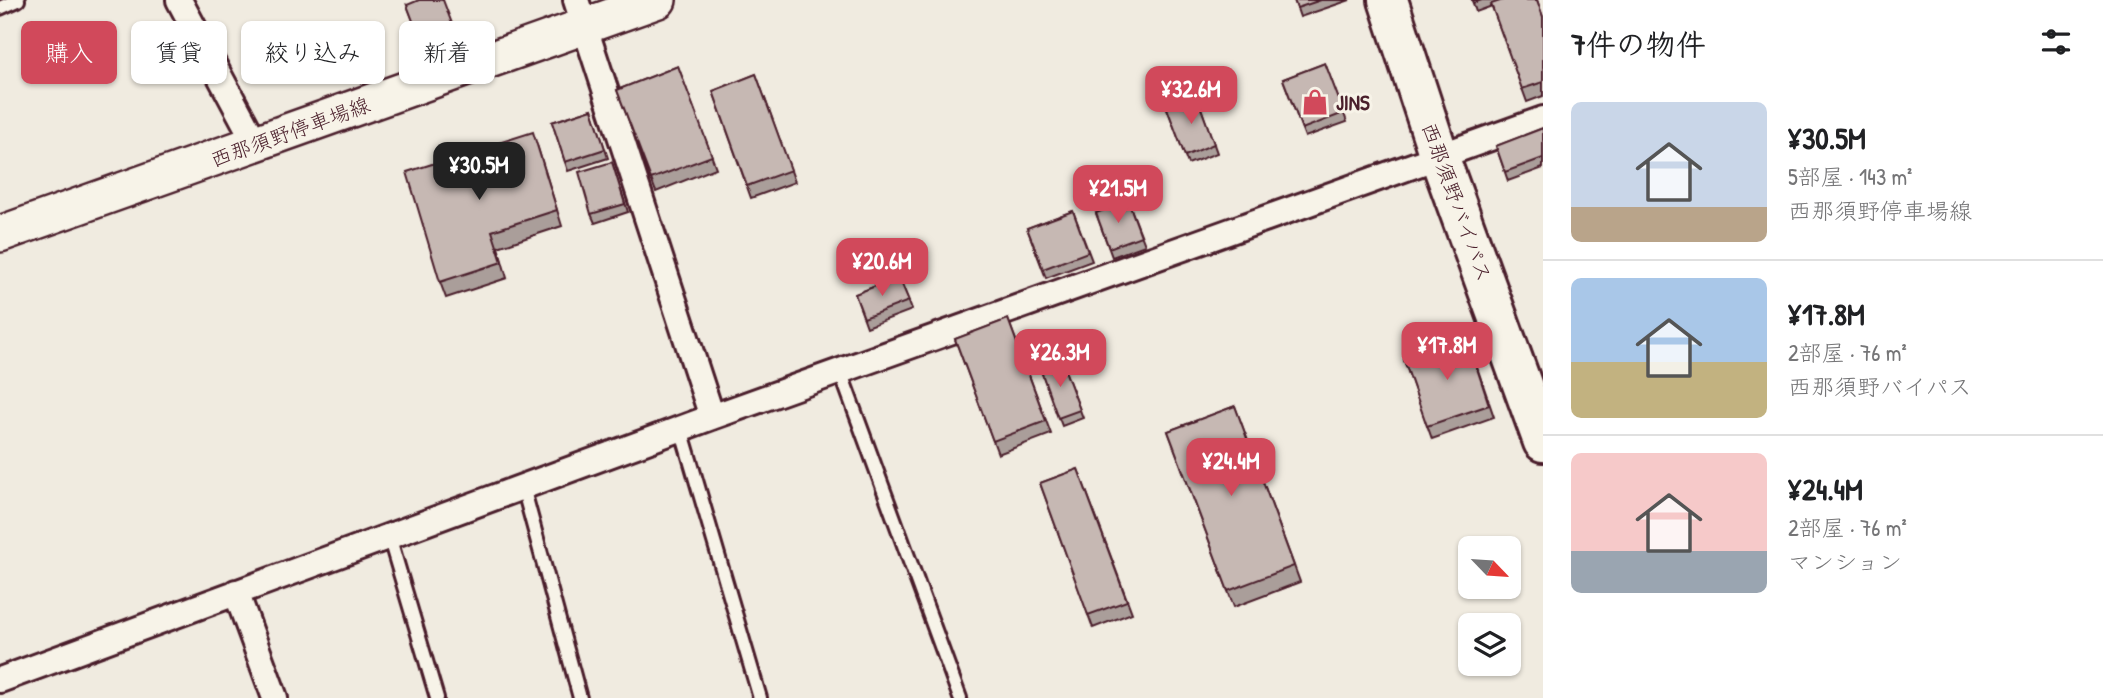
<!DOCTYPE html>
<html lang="ja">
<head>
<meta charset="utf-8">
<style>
  :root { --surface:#fff; --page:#f6f6f6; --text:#202124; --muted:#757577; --line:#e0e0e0; --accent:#d1495b }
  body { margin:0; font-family:"Patrick Hand","Klee One",sans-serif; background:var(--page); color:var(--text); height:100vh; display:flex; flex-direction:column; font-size:26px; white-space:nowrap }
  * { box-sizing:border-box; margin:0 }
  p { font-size:23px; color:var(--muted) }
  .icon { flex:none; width:38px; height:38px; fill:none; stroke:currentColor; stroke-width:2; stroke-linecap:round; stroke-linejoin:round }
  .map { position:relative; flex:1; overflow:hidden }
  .sheet { display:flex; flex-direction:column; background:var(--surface); width:560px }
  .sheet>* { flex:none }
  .top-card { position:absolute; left:21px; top:21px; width:665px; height:63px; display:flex; gap:14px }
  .needle { width:46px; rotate:115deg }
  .controls { position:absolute; left:1458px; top:536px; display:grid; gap:14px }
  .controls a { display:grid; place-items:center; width:63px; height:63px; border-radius:10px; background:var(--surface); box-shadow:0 2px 5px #0004; font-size:35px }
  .price { position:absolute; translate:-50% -60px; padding:0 16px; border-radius:14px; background:var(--accent); color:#fff; font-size:23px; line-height:46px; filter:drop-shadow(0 2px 4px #0008) }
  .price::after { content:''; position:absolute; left:50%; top:42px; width:21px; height:16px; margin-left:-10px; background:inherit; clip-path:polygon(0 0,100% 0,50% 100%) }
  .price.active { background:#222; color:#fff }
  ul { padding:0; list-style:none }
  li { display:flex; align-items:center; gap:21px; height:175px; padding:0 28px }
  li+li { border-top:2px solid var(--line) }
  li span { display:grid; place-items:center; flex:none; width:196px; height:140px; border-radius:10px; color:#555 }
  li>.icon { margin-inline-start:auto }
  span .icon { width:84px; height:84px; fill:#fffc; stroke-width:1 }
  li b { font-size:30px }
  h2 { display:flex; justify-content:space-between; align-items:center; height:84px; padding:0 28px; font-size:30px }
  .pill { padding:0 24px; border-radius:10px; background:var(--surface); box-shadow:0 2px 5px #0004; font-size:24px; line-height:63px }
  .pill.active { background:var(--accent); color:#fff }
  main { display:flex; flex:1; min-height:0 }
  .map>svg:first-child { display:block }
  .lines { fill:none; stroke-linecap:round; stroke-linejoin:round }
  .service-casing { stroke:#4a1f2b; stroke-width:18 }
  .minor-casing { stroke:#4a1f2b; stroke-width:30 }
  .secondary-casing { stroke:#4a1f2b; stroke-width:40 }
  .trunk-casing { stroke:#4a1f2b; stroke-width:44 }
  .service { stroke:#f7f3e8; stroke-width:12 }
  .minor { stroke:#f7f3e8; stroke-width:24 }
  .secondary { stroke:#f7f3e8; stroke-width:35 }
  .trunk { stroke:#f7f3e8; stroke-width:38 }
  .wall { fill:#aa9e9a; stroke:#4a1f2b; stroke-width:2 }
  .building { fill:#c6b8b3; stroke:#4a1f2b; stroke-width:2 }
  .labels { text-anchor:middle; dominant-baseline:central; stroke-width:6; stroke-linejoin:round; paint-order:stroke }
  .poi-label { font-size:21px; font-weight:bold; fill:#4a1f2b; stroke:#f7f3e8; text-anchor:start }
  .street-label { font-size:21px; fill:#4a1f2b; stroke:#f7f3e8 }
</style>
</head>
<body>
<main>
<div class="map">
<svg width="1543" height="698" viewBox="0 0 1543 698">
  <rect width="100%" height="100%" fill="#f0ebe0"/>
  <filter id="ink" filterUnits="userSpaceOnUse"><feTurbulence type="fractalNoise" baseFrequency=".0143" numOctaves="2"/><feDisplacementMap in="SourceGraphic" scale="14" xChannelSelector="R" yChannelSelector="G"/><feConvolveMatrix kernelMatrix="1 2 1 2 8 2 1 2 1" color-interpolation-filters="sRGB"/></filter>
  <g filter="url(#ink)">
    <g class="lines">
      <g class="service-casing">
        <path id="service" d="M 0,8 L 18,0
          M 840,371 L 960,698
          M 681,429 L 760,698
          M 523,487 L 580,698
          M 389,536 L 437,698"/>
      </g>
      <g class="minor-casing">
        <path id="minor" d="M 179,0 L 256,144
          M 576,0 L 712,417
          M 236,592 L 275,698
          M 0,680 L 712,417 L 1543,119"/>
      </g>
      <g class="secondary-casing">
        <path id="secondary" d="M 0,234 L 658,0"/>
      </g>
      <g class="trunk-casing">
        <path id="trunk" d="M 1388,0 L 1439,156 L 1543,442"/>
      </g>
      <use href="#service" class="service"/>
      <use href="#minor" class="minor"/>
      <use href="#secondary" class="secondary"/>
      <use href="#trunk" class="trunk"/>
    </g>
    <path class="wall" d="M 1294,0 L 1350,0 L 1300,17 Z
      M 1472,0 L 1537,0 L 1543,17 L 1543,96 L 1527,102 L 1492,6 L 1476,12 Z
      M 407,5 L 454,29 L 457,38 L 425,51 Z
      M 1325,63 L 1347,122 L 1305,137 L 1283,79 Z
      M 678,66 L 716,168 L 656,192 L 617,90 Z
      M 756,74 L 795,182 L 751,198 L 713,91 Z
      M 1197,97 L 1217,153 L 1188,164 L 1167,108 Z
      M 592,109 L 608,158 L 568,171 L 552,122 Z
      M 1543,128 L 1543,168 L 1508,181 L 1496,146 Z
      M 538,148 L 562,226 L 498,247 L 507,278 L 446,298 L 440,282 Z
      M 612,162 L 628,212 L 595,223 L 591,214 Z
      M 1128,201 L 1145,245 L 1112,257 L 1096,213 Z
      M 1073,211 L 1092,261 L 1046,278 L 1027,228 Z
      M 899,277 L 912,310 L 867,327 L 855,294 Z
      M 1008,319 L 1051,434 L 998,454 L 955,339 Z
      M 1467,338 L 1494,417 L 1432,439 L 1404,360 Z
      M 1061,360 L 1083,418 L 1062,426 L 1040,368 Z
      M 1235,406 L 1300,582 L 1234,607 L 1168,431 Z
      M 1078,469 L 1132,613 L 1093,628 L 1040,483 Z"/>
    <path class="building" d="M 419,0 L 443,0 L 454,29 L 421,42 L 407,5 Z
      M 1294,0 L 1321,0 L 1297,8 Z
      M 1472,0 L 1482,0 L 1473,3 Z
      M 1503,0 L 1537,0 L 1543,17 L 1543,82 L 1522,89 L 1491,4 Z
      M 1325,63 L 1344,113 L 1302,129 L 1283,79 Z
      M 678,66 L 712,156 L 651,179 L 617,90 Z
      M 756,74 L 791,170 L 747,186 L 713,91 Z
      M 1197,97 L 1214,144 L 1185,156 L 1167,108 Z
      M 592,109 L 605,149 L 565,162 L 552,122 Z
      M 1543,128 L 1543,158 L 1505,172 L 1496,146 Z
      M 533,132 L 557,210 L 492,231 L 502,262 L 440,282 L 407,172 Z
      M 612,162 L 625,204 L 591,214 L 579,172 Z
      M 1128,201 L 1141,236 L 1109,248 L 1096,213 Z
      M 1073,211 L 1088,252 L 1043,269 L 1027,228 Z
      M 899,277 L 909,301 L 864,318 L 855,294 Z
      M 1008,319 L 1046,421 L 993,441 L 955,339 Z
      M 1467,338 L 1489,405 L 1427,426 L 1404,360 Z
      M 1061,360 L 1080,410 L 1058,418 L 1040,368 Z
      M 1235,406 L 1294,566 L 1228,591 L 1168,431 Z
      M 1078,469 L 1127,601 L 1088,615 L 1040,483 Z"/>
  </g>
  <defs>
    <g id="shop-bare" transform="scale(2.1)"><path d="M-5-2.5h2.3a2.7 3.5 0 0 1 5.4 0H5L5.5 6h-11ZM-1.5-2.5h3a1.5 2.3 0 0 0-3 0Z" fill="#d1495b" stroke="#f7f3e8" stroke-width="2.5" paint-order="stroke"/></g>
  </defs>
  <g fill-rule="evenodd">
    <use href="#shop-bare" x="1315" y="102"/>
  </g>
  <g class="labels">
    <g class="poi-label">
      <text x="1336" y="102">JINS</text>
    </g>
    <g class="street-label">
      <text transform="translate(290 132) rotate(-20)">西那須野停車場線</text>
      <text transform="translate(1457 202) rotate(70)">西那須野バイパス</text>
    </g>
  </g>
</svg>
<div class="controls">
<a><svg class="needle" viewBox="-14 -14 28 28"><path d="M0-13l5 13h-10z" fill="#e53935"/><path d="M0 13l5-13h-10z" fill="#757577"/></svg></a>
<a><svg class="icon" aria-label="layers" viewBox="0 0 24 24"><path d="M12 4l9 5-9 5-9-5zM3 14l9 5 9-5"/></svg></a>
</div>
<b class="price" style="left:1191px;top:126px">¥32.6M</b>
<b class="price active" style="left:479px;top:202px">¥30.5M</b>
<b class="price" style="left:1118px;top:225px">¥21.5M</b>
<b class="price" style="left:882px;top:298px">¥20.6M</b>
<b class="price" style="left:1447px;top:382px">¥17.8M</b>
<b class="price" style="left:1060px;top:389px">¥26.3M</b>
<b class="price" style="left:1231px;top:498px">¥24.4M</b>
<div class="top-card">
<a class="pill active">購入</a>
<a class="pill">賃貸</a>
<a class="pill">絞り込み</a>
<a class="pill">新着</a>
</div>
</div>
<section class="sheet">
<h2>7件の物件<svg class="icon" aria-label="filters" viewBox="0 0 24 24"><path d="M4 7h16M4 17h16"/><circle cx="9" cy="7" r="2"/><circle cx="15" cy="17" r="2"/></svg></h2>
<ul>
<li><span style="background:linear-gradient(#c9d6e8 75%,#b9a48a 0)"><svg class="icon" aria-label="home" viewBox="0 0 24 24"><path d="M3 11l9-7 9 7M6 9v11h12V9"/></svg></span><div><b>¥30.5M</b><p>5部屋 · 143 m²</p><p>西那須野停車場線</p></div></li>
<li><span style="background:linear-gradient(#a9c7e8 60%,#c2b280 0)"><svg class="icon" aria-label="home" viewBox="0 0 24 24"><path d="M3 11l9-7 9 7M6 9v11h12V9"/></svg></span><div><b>¥17.8M</b><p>2部屋 · 76 m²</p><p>西那須野バイパス</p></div></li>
<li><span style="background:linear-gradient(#f6c9c9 70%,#9aa5b1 0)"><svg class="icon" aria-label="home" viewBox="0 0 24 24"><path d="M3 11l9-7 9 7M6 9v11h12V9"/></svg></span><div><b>¥24.4M</b><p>2部屋 · 76 m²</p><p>マンション</p></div></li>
</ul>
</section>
</main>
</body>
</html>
